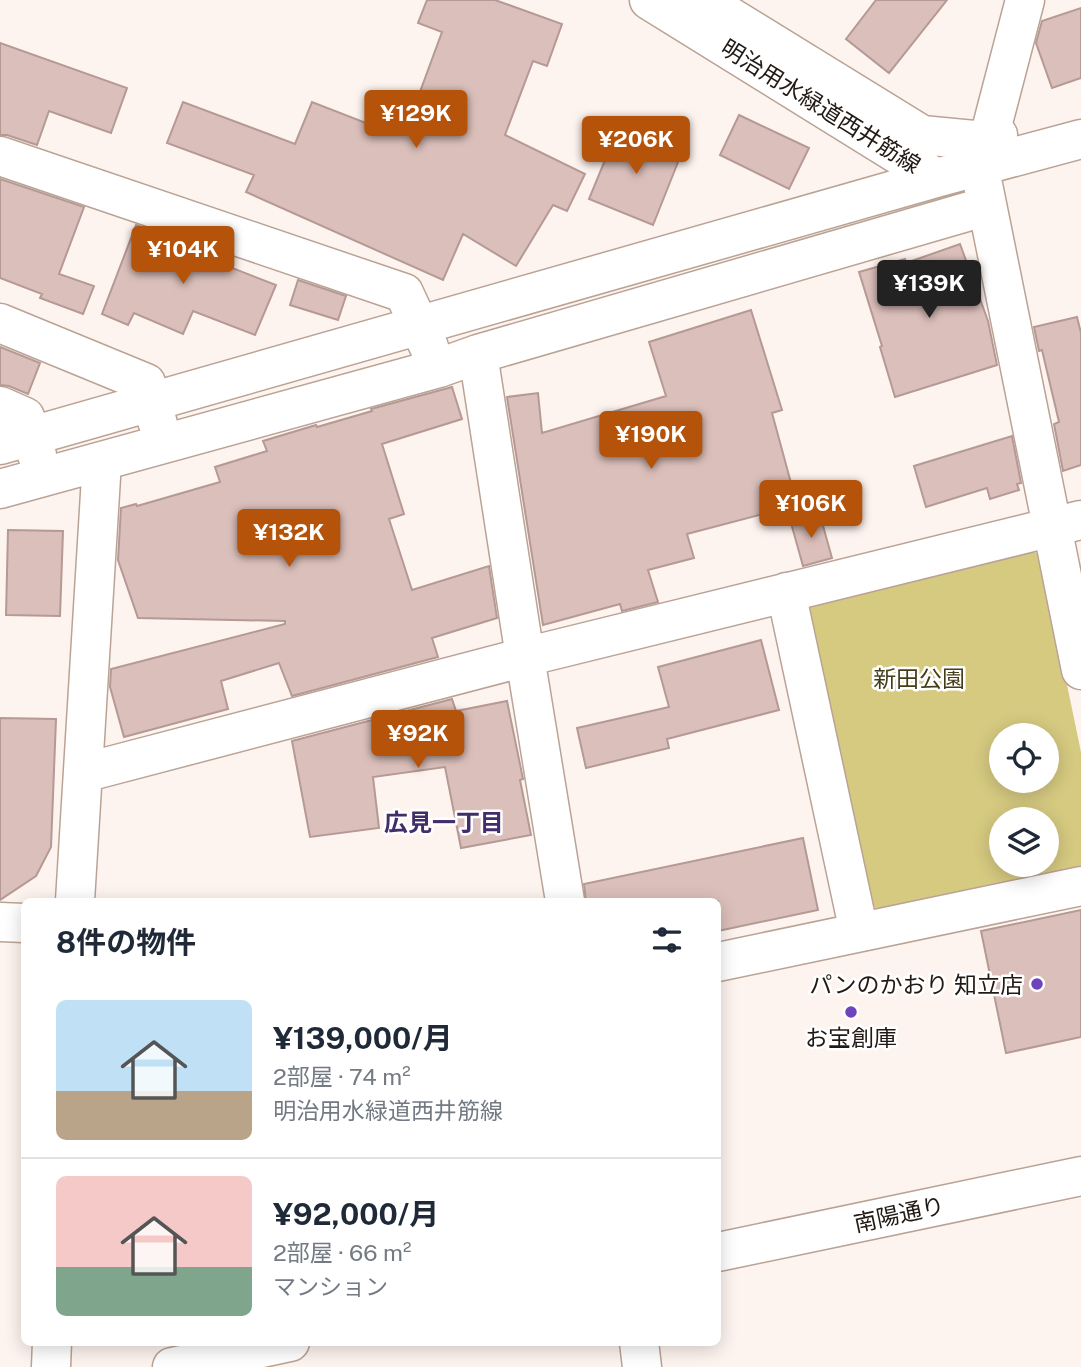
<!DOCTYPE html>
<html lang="ja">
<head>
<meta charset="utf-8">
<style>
  :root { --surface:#fff; --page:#f6f6f7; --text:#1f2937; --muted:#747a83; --line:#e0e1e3; --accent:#b45309 }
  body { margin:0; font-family:"Public Sans","Noto Sans JP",sans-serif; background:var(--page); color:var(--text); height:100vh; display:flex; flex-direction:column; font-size:26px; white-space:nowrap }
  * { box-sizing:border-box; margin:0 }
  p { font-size:23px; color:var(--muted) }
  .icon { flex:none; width:38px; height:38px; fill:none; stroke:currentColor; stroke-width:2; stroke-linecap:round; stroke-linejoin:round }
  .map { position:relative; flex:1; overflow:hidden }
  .side { position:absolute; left:21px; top:898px; width:700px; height:448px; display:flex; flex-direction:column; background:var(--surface); border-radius:10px; box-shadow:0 4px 18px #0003 }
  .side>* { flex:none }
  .fabs { position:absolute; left:989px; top:723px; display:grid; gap:14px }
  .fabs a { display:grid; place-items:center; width:70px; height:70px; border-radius:50%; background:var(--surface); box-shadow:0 4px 18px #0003; font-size:35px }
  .price { position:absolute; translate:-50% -60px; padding:0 16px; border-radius:7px; background:var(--accent); color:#fff; font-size:23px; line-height:46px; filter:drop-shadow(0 2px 4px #0008) }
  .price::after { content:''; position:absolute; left:50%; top:42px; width:21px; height:16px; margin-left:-10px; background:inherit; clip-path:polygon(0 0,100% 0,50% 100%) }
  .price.on { background:#222; color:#fff }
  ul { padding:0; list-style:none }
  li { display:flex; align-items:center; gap:21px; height:175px; padding:0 35px }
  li+li { border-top:2px solid var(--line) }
  li span { display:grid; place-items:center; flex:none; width:196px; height:140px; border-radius:10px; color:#555 }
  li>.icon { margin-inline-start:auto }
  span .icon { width:84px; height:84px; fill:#fffc; stroke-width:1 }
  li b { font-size:30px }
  h2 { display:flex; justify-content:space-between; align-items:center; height:84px; padding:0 35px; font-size:30px }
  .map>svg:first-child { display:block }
  .green { fill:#d6ca81; fill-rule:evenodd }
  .building { fill:#dbbfba; stroke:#b59995; stroke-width:2 }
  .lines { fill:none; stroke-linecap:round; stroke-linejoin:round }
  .street-casing { stroke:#baa395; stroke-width:41 }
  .secondary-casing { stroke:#baa395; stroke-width:41 }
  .street { stroke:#fff; stroke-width:38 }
  .secondary { stroke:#fff; stroke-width:38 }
  .poi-dot { fill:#6e44bc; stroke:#fff; stroke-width:2.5 }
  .labels { text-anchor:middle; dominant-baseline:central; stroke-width:5; stroke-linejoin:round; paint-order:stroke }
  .street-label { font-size:23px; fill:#211914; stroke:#fff }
  .park-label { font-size:23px; fill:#433d1a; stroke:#fff }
  .poi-label { font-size:23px; fill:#211914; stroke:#fff; text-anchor:end }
  .neighbourhood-label { font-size:24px; font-weight:bold; fill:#402d69; stroke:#fff }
</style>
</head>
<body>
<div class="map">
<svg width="1081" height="1367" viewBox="0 0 1081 1367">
  <rect width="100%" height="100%" fill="#fef4ef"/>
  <path class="green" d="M 1024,547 L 1040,555 L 1081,752 L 1081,867 L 879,910 L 863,899 L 804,616 L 812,601 ZM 1001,735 L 1046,735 L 1046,780 L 1001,780 ZM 1001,819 L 1046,819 L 1046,864 L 1001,864 Z"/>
  <path class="building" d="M 427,0 L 495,0 L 562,24 L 547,66 L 533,61 L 505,135 L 585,174 L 567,211 L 553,205 L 516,266 L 463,234 L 443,280 L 246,192 L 254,175 L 167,143 L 183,102 L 295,144 L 312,102 L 376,127 L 380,116 L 407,127 L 442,32 L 418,23 Z
    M 876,0 L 947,0 L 889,73 L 846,39 Z
    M 1081,8 L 1081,78 L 1052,88 L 1036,43 L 1042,21 Z
    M 0,43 L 127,88 L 111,133 L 49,111 L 37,145 L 7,135 L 0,135 Z
    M 739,115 L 809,148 L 789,189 L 720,155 Z
    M 619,126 L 682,152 L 653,225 L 589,199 Z
    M 0,179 L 84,207 L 59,274 L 94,286 L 83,314 L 40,298 L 42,294 L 0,278 Z
    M 136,225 L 212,251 L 209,259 L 276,285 L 255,335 L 193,311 L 183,334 L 134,313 L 128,325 L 102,314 Z
    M 960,244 L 988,321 L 997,365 L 895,397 L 880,347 L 882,346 L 859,272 L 905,259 L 906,263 Z
    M 298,280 L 346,296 L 338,320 L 290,305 Z
    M 751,310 L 782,410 L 772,413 L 797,505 L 687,534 L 694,558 L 648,570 L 658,602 L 622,611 L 620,604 L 543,625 L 507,397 L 538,393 L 542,433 L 666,396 L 649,342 Z
    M 1077,317 L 1081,333 L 1081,465 L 1063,471 L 1054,424 L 1059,422 L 1042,350 L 1039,351 L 1034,327 Z
    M 0,347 L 40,363 L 28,394 L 9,386 L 0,385 Z
    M 452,387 L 462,419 L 382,444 L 404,514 L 389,519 L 412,590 L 489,566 L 497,618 L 432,638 L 438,657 L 292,696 L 279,663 L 221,681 L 228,709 L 124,737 L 110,687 L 111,669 L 285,624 L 285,621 L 138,618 L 118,560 L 121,508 L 136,504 L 137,506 L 220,482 L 215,467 L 267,451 L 263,441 L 316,425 L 317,427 L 372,411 L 371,409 Z
    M 1012,436 L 1021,483 L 1017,484 L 1019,490 L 990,499 L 987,488 L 926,507 L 914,466 Z
    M 820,515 L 832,558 L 803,566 L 791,523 Z
    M 8,530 L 63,531 L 60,616 L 6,615 Z
    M 761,640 L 779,710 L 667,739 L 669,748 L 586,768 L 577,728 L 669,707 L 658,667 Z
    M 452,699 L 456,711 L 507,701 L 523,779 L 520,780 L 531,835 L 461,848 L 445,767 L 373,777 L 379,828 L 310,837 L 292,741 Z
    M 0,718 L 56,719 L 51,847 L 36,876 L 0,900 Z
    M 803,838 L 818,910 L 718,931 L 718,901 L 586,901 L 584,884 Z
    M 1081,910 L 1081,1037 L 1006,1053 L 981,931 Z"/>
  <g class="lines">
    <g class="street-casing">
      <path id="street" d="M 649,0 L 936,178 L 1081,139
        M 703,0 L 922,135 L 974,140 L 998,135
        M 989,138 L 1025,0
        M 974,140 L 1081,670
        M 0,156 L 404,293 L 429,347
        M 0,323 L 146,383 L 158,424
        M 478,354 L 525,657 L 565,901
        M 0,406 L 25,417 L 37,455
        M 0,445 L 936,178
        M 0,489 L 439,368 L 478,354 L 987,206
        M 786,592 L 859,932
        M 83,773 L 525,657 L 1081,520
        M 75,901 L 102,461
        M 0,922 L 24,923
        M 718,962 L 1081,886
        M 639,1342 L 642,1367
        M 51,1367 L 52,1342"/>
    </g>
    <g class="secondary-casing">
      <path id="secondary" d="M 718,1252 L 1081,1176
        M 172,1367 L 290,1342"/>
    </g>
    <use href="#street" class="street"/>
    <use href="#secondary" class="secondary"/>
  </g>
  <g class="poi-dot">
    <circle cx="1037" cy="984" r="7"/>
    <circle cx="851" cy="1012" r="7"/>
  </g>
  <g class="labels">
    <g class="street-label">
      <text transform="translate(821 106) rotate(32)">明治用水緑道西井筋線</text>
      <text transform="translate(899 1214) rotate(-12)">南陽通り</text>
    </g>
    <g class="park-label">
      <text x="919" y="678">新田公園</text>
    </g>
    <g class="poi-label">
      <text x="1023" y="984">パンのかおり 知立店</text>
      <text x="851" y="1037" text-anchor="middle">お宝創庫</text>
    </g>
    <g class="neighbourhood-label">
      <text x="444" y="822">広見一丁目</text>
    </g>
  </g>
</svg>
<div class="fabs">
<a><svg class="icon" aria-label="locate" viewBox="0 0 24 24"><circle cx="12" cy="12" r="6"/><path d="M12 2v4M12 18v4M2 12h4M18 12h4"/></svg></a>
<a><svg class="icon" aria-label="layers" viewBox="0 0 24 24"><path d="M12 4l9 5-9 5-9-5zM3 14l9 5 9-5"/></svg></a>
</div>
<b class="price" style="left:416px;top:150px">¥129K</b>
<b class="price" style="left:636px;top:176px">¥206K</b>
<b class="price" style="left:183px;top:286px">¥104K</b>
<b class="price on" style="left:929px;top:320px">¥139K</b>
<b class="price" style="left:651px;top:471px">¥190K</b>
<b class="price" style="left:811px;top:540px">¥106K</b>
<b class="price" style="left:289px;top:569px">¥132K</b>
<b class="price" style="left:418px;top:770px">¥92K</b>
<section class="side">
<h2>8件の物件<svg class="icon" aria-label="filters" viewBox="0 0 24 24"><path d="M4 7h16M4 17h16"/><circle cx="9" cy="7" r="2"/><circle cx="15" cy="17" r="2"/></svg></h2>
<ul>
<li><span style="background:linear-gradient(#bfe0f5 65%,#b9a48a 0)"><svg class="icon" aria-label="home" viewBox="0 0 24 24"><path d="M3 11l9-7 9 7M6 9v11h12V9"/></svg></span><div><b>¥139,000/月</b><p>2部屋 · 74 m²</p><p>明治用水緑道西井筋線</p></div></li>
<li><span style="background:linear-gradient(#f6c9c9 65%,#7fa58c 0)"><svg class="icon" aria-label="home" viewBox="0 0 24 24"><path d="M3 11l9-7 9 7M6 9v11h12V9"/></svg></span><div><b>¥92,000/月</b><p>2部屋 · 66 m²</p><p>マンション</p></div></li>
</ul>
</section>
</div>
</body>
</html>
